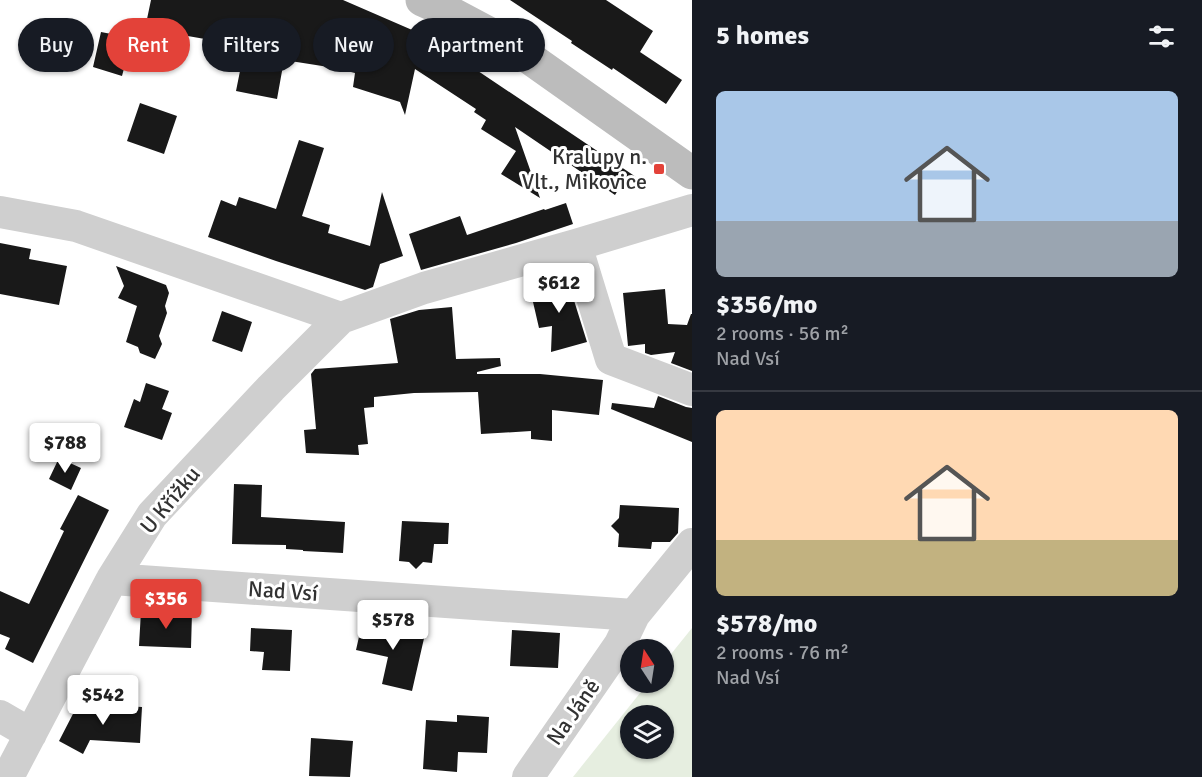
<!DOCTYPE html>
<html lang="en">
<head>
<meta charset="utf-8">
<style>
  :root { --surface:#171b24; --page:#20242c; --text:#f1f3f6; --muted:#9ea1a6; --line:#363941; --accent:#e34239 }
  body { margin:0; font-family:Signika,sans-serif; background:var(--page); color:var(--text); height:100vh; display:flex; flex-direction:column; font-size:22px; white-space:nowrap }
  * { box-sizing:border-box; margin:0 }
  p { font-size:20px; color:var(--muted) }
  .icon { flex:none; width:33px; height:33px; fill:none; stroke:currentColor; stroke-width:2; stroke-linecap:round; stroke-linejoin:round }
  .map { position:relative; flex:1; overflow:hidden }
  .side { display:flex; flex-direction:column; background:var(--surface); width:510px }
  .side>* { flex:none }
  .top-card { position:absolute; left:18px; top:18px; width:570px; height:54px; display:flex; gap:12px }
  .needle { width:39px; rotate:348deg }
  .buttons { position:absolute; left:620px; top:639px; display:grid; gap:12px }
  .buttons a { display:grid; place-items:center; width:54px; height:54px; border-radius:50%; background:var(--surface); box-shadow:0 2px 4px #0004; font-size:30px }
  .price { position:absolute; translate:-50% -51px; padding:0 14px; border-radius:6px; background:#fff; color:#222; font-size:20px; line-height:39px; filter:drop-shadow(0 2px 3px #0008) }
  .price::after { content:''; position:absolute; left:50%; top:36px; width:18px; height:14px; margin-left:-9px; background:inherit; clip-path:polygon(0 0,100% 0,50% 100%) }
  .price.on { background:var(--accent); color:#fff }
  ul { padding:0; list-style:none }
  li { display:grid; align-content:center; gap:12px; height:318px; padding:0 24px }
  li+li { border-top:2px solid var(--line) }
  li span { display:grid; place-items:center; height:186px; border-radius:9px; color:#555 }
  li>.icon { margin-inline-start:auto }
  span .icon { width:108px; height:108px; fill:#fffc; stroke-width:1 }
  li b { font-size:26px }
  h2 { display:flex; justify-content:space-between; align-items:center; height:72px; padding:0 24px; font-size:26px }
  .tag { padding:0 21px; border-radius:27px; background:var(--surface); box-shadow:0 2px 4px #0004; font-size:21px; line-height:54px }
  .tag.on { background:var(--accent); color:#fff }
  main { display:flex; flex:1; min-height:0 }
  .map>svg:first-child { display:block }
  .green { fill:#e6eee0; fill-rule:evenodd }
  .building { fill:#191919 }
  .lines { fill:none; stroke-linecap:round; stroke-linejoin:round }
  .street { stroke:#cfcfcf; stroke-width:32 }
  .secondary { stroke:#bcbcbc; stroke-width:33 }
  .poi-dot { fill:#e34239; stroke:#fff; stroke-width:2 }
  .labels { text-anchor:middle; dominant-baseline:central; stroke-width:6; stroke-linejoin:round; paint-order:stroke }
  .poi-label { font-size:22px; fill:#323232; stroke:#fff; text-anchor:end }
  .street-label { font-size:22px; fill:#323232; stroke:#fff }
</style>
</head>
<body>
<main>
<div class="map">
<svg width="692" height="777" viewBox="0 0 692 777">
  <rect width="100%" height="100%" fill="#fff"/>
  <path class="green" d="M 692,628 L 692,777 L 573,777 L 648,683 L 663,682 L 663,664 ZM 630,716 L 663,716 L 663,748 L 630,748 Z"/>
  <path class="building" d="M 151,0 L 343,0 L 426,36 L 636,177 L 627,190 L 618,190 L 615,195 L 515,127 L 540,198 L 501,174 L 516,151 L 481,129 L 486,120 L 474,112 L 476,109 L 415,69 L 405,115 L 400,102 L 353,87 L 355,73 L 335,68 L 284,60 L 277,99 L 236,91 L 245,46 L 182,35 L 181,43 L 143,38 Z
    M 510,0 L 606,0 L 653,31 L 640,52 L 682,80 L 666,104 L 613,68 L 612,70 L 571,43 L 572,41 Z
    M 101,32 L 132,38 L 122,76 L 93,67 Z
    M 140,103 L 177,116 L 164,154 L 127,141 Z
    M 299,140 L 324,148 L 302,216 L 330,225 L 328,233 L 370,246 L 382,192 L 403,256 L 380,264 L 373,287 L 365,290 L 276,261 L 208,237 L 221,200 L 236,206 L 239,197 L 276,209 Z
    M 566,203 L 573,224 L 516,243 L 421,270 L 409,234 L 460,216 L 467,235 L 544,209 L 545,210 Z
    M 0,243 L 31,249 L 29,259 L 67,266 L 59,305 L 0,294 Z
    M 116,266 L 166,285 L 169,293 L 165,306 L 167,313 L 159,336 L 162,344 L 155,359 L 140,353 L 138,347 L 126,342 L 137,306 L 118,298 L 124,286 Z
    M 567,278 L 587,342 L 551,352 L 552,326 L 539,328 L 530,289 Z
    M 665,289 L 668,324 L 687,325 L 691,314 L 692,314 L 692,371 L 671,363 L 675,352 L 651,355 L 645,353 L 645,344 L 628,346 L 623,293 Z
    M 452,307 L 456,359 L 500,358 L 501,366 L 477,372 L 477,374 L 540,374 L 603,380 L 599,415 L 552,410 L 552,441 L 531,439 L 531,431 L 481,434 L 478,392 L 414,393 L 374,397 L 374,407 L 364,408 L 368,444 L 358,445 L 359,455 L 306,453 L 304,430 L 316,429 L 311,374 L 315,369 L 398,363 L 390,319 L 419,310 Z
    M 222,311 L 252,322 L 242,352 L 212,341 Z
    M 146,383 L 169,391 L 162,409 L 172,413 L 162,440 L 124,427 L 134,399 L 140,402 Z
    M 658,396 L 686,407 L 692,408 L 692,442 L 611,409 L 612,403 L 654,408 Z
    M 59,458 L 81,468 L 71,490 L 49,479 Z
    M 234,484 L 262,485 L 261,517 L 345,522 L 343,553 L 303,551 L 303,550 L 286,549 L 286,545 L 232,544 Z
    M 78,495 L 109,510 L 33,663 L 5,649 L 10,638 L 0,634 L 0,591 L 29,604 L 64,531 L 60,529 Z
    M 620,505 L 679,508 L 678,533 L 670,542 L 652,542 L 651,549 L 618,547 L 619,534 L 611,526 L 619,518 Z
    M 402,521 L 449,523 L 448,544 L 434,544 L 432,563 L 423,562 L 416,569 L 409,562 L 399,561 Z
    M 141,611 L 192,613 L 191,648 L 139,646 Z
    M 363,619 L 425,634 L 412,691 L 382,684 L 388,657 L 356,650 Z
    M 251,628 L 292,630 L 290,671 L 262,670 L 264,652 L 250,651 Z
    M 512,630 L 560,633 L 558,668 L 510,666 Z
    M 91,704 L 142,707 L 140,743 L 90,740 L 83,754 L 59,741 L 75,710 L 90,713 Z
    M 457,715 L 489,717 L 487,753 L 458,752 L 457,772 L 423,769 L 426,720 L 457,722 Z
    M 311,738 L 353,741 L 350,777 L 309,776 Z"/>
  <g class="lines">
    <path class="street" d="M 0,212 L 76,226 L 341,318
      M 576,245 L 611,359 L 692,390
      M 112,579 L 634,615
      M 0,716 L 31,734
      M 8,777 L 112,579 L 152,515 L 271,388 L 341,318 L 424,288 L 576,245 L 692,210
      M 528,777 L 620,644 L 634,615 L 692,544"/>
    <path class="secondary" d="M 422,0 L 449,12 L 511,45 L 692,173"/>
  </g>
  <rect class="poi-dot" x="653" y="163" width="12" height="12" rx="3"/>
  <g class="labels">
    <g class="poi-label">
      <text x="647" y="156">Kralupy n.<tspan x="647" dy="25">Vlt., Mikovice</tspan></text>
    </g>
    <g class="street-label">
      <text transform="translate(170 500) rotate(-50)">U Křížku</text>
      <text transform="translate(283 591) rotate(4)">Nad Vsí</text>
      <text transform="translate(573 712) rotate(-55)">Na Jáně</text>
    </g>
  </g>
</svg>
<div class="buttons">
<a><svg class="needle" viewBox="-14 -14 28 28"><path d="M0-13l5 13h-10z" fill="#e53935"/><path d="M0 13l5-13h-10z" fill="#9ea1a6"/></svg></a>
<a><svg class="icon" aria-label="layers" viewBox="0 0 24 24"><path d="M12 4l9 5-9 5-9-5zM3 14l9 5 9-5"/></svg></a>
</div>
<b class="price" style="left:559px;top:314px">$612</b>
<b class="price" style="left:65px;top:474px">$788</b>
<b class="price on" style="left:166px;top:630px">$356</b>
<b class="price" style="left:393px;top:651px">$578</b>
<b class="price" style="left:103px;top:726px">$542</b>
<div class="top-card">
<a class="tag">Buy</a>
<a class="tag on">Rent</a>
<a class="tag">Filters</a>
<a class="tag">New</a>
<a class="tag">Apartment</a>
</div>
</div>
<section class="side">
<h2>5 homes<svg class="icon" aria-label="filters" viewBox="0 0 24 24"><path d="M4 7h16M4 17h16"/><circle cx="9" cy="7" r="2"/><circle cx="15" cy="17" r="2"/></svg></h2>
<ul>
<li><span style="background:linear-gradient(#a9c7e8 70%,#9aa5b1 0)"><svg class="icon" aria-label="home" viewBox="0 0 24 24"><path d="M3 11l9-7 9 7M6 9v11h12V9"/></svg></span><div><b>$356/mo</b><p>2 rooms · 56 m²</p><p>Nad Vsí</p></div></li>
<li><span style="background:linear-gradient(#ffd9b3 70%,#c2b280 0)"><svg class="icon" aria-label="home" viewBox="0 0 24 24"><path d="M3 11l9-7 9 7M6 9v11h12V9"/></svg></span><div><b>$578/mo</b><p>2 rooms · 76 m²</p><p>Nad Vsí</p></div></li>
</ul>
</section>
</main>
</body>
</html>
